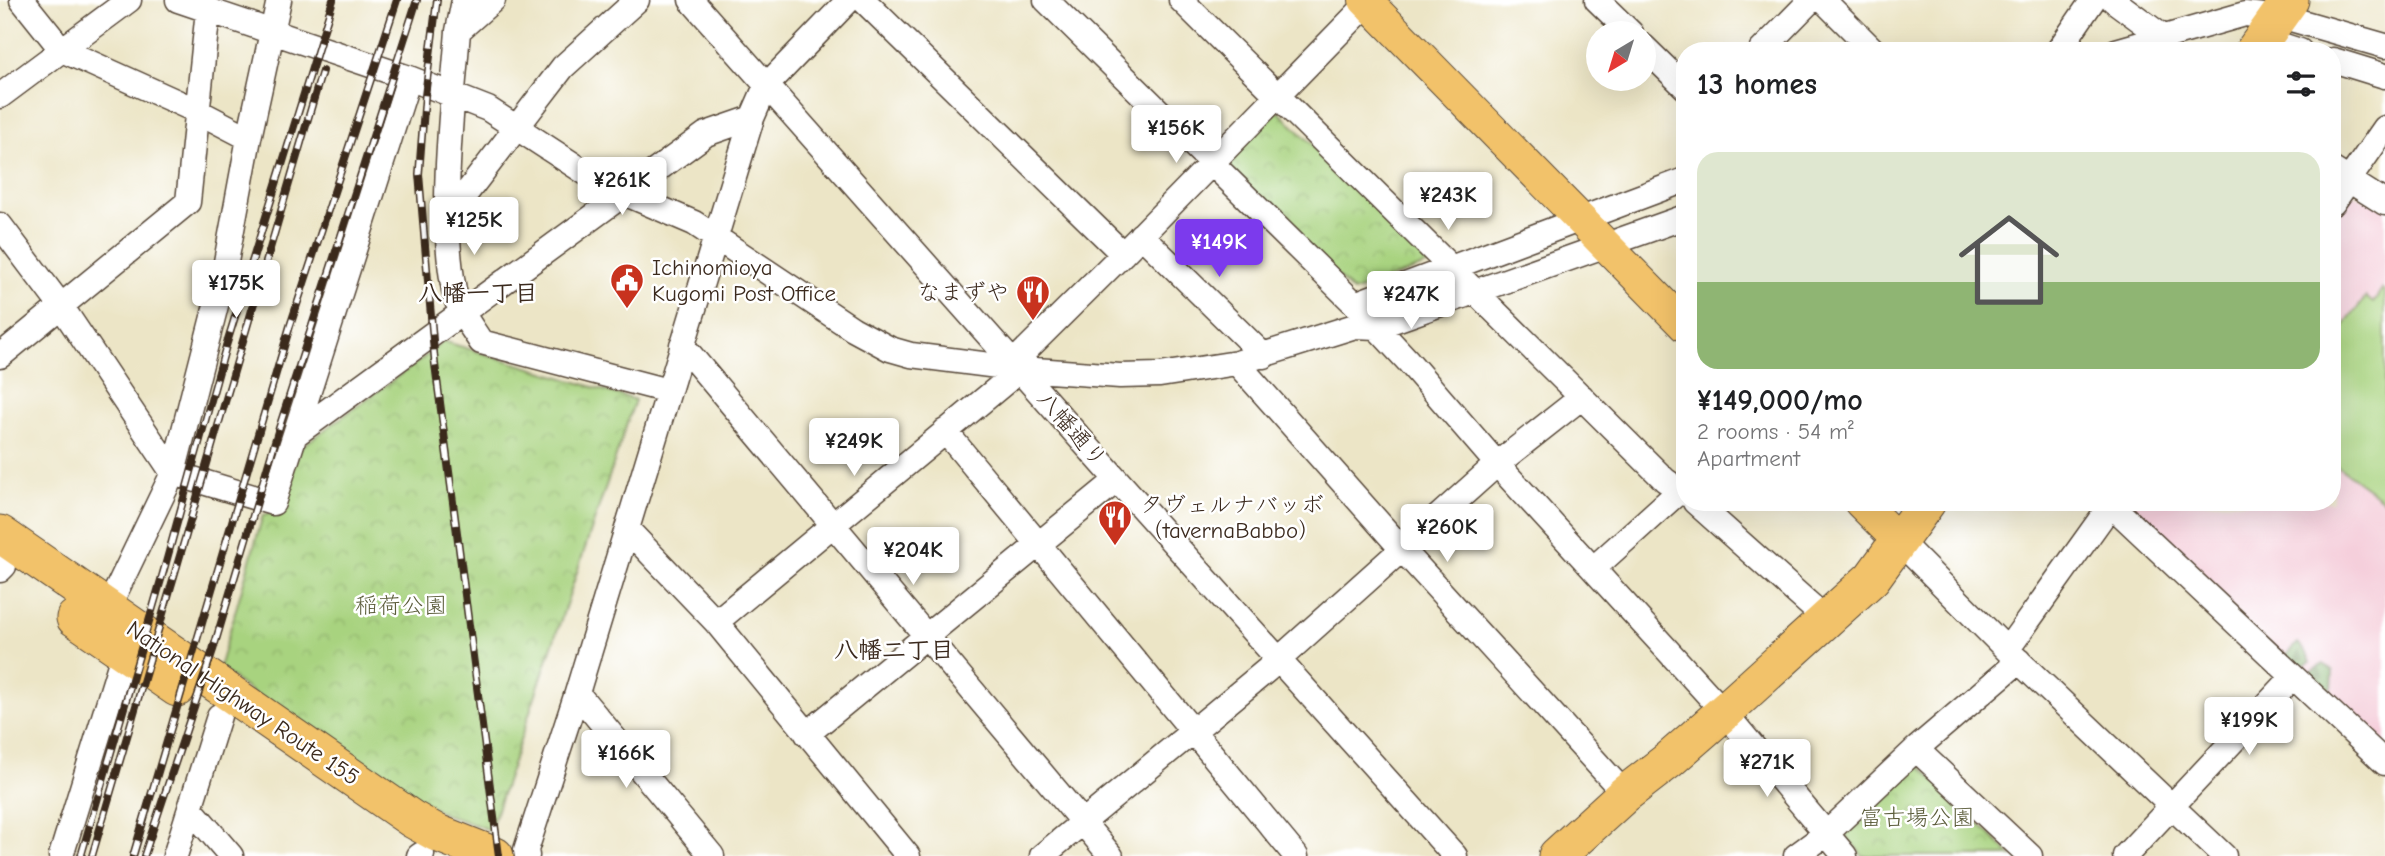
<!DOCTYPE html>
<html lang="en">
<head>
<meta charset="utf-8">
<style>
  :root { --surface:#fff; --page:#f6f6f6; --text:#202124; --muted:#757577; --accent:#7c3aed }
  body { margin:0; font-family:"Comic Neue","Klee One",sans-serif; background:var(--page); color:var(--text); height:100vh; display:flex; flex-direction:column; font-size:26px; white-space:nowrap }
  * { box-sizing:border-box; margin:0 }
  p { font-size:23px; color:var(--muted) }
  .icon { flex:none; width:38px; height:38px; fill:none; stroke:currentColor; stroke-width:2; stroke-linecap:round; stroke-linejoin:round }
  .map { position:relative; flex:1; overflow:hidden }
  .side { position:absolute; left:1676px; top:42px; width:665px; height:469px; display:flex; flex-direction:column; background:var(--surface); border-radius:28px; box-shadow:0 7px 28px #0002 }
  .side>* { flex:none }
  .needle { width:46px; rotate:218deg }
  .tools { position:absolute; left:1586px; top:21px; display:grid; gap:14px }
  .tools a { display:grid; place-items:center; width:70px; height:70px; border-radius:50%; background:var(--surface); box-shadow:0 7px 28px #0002; font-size:35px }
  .price { position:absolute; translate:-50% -60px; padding:0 16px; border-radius:7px; background:#fff; color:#222; font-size:23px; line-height:46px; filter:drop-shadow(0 2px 4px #0008) }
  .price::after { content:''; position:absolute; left:50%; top:42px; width:21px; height:16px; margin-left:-10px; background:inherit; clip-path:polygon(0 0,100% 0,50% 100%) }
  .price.selected { background:var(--accent); color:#fff }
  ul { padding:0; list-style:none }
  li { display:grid; align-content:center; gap:14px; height:371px; padding:0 21px }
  li span { display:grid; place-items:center; height:217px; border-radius:21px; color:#555 }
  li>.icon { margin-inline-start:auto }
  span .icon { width:126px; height:126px; fill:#fffc; stroke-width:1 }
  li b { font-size:30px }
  h2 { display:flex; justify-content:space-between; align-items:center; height:84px; padding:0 21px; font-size:30px }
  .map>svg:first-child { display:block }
  .built { fill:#f5cfdb }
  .grass { fill:#a8d37f; stroke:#727e4e; stroke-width:2 }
  .forest { fill:url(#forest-firs); stroke:#607046; stroke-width:2 }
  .park { fill:url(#park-crowns); stroke:#727e4e; stroke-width:2 }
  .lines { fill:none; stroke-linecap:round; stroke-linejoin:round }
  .minor-casing { stroke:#564637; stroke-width:27 }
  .major-casing { stroke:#564637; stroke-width:34 }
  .highway-casing { stroke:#564637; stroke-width:39 }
  .minor { stroke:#fff; stroke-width:24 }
  .major { stroke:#f2c26a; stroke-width:32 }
  .highway { stroke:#f2c26a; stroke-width:37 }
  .rail-casing { stroke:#3b2a1e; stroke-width:8 }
  .rail { stroke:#fff; stroke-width:5; stroke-dasharray:16; stroke-linecap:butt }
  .labels { text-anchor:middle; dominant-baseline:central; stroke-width:5; stroke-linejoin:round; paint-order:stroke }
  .poi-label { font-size:23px; fill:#3b2a1e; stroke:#fff; text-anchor:start }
  .street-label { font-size:23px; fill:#3b2a1e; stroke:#fff }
  .park-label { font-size:23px; fill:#5c5d3b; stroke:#fff }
  .neighbourhood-label { font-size:24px; font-weight:bold; fill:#3b2a1e; stroke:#fff }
</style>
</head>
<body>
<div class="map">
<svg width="2385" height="856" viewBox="0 0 2385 856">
  <defs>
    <pattern id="forest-firs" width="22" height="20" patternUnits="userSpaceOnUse" patternTransform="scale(1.75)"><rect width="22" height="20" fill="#86b56e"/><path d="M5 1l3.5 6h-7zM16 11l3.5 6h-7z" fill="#6f935a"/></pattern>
    <pattern id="park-crowns" width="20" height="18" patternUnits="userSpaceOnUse" patternTransform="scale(1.75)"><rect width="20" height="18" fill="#a8d37f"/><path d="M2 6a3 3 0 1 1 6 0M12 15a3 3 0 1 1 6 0" fill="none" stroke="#92b56d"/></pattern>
  </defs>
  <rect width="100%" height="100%" fill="#fff"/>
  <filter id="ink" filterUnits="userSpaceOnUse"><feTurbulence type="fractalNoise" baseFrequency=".0143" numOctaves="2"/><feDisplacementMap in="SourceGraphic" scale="14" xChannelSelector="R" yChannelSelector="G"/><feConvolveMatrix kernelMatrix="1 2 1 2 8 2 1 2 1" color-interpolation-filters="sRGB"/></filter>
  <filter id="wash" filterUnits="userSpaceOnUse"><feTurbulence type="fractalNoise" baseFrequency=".00686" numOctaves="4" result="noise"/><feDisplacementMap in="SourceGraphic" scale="28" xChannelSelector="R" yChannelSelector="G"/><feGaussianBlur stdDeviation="1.57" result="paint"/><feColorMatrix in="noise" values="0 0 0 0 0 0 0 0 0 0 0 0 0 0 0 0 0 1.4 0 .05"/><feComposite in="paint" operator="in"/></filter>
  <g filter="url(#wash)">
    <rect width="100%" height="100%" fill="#ece5c6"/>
    <path class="built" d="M 2352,194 L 2385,208 L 2385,752 L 2129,511 L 2128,503 L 2333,502 L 2333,220 Z"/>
    <path class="grass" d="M 2382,289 L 2385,291 L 2385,501 L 2337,466 L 2333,459 L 2333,340 L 2366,297 L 2373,303 Z"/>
    <path class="forest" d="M 2298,643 L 2307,653 L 2311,662 L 2296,669 L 2284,658 Z
      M 2324,664 L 2333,671 L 2332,688 L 2321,692 L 2307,673 Z"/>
    <path class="park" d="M 1277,110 L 1434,262 L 1353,292 L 1224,162 Z
      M 443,341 L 635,400 L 490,830 L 442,813 L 287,718 L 219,668 L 263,515 L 280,510 L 301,447 L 426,356 Z
      M 1918,764 L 2012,856 L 1863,856 L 1842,832 Z"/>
  </g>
  <g filter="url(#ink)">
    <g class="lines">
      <g class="minor-casing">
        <path id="minor" d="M 22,0 L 62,50 L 197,111 L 249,138
          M 178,0 L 409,78 L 488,109 L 603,184 L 694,223 L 853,329 L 890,349 L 911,355 L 1021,369 L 1120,376 L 1160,375 L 1237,363 L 1355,326 L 1376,327 L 1685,217
          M 464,0 L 458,31 C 452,110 439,212 454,290 C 457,309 471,326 481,342 L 668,391
          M 691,0 L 1117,480 L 1455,856
          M 863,0 L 1123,254
          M 1046,0 L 1355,304 L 1408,361 L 1497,464 L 1724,712 L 1845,856
          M 1181,0 L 1665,480 L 1685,494
          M 1597,0 L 1631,33
          M 1823,0 L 1874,51
          M 2113,0 L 2163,37
          M 458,31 L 493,0
          M 2259,44 L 2275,43 L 2300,51
          M 1643,46 L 1685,87
          M 1761,51 L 1811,0
          M 2058,51 L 2093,0
          M 2116,51 L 2245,14 L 2291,19 L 2385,46
          M 2333,60 L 2385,76
          M 0,96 L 129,0
          M 2333,170 L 2385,203
          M 2333,203 L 2385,128
          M 448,217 L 563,67 L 637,0
          M 0,225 L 61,306 L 173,473 L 273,503 L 409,78
          M 1141,235 L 1264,356
          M 1355,304 L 1685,180
          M 682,345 L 1111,856
          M 0,356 L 188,202 L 208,10
          M 1014,362 L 1123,254 L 1371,0
          M 1237,363 L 1401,548 L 1625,794
          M 945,431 L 1296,856
          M 296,434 L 706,134 L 752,118
          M 1695,502 L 1827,620
          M 2108,502 L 2385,763
          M 627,529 L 716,622 L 908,856
          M 1899,541 L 2007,650 L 2224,856
          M 1593,569 L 1685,486
          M 0,570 L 4,566
          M 107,610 L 173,473 L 223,278 L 249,138 L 279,0
          M 716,622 L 1021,369
          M 2007,650 L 2113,502
          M 577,693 L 712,856
          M 807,734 L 1117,480
          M 1916,749 L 2030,856
          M 190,808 L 231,856
          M 61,856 L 124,652
          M 175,856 L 219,716
          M 419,856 L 422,854
          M 527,856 L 526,850 L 577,693 L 752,118 L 766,86 L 849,0
          M 1042,856 L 1267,670 L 1497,464 L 1582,397
          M 1796,856 L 1826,834 L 1916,749 L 2019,661
          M 2125,856 L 2293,677"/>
      </g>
      <g class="major-casing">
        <path id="major" d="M 1365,0 L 1685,326
          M 1860,502 L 1899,541"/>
      </g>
      <g class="highway-casing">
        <path id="highway" d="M 2254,51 L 2290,0
          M 0,534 L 412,819 L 437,833 L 495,856
          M 75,618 L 177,688
          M 1557,856 L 1625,794 L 1669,760 L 1724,712 L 1872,578 L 1927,502"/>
      </g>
      <use href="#minor" class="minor"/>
      <use href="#major" class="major"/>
      <use href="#highway" class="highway"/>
      <g class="rail-casing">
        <path id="rail" d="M 437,0 L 425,96 L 419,174 L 435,364 L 499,856
          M 81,856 L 165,566 L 226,346 L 333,0
          M 92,856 L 322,71
          M 133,856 L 290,326 L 397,0
          M 144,856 L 213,650 L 279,428 L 417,0"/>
      </g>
      <use href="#rail" class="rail"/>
    </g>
  </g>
  <defs>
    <g id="civic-pin" transform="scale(1.75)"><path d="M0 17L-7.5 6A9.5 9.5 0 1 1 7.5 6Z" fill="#c8321e" stroke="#fff"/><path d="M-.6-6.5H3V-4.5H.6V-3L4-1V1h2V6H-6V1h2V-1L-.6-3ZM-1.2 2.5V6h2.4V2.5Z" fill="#fff"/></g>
    <g id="restaurant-pin" transform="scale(1.75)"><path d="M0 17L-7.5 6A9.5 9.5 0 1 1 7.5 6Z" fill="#c8321e" stroke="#fff"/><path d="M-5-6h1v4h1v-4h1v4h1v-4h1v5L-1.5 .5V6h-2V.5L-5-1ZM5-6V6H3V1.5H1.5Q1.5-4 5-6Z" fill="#fff"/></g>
  </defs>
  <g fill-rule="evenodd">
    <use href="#civic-pin" x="627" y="280"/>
    <use href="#restaurant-pin" x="1033" y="292"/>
    <use href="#restaurant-pin" x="1115" y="517"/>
  </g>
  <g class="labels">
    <g class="poi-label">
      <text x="652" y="267">Ichinomioya<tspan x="652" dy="26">Kugomi Post Office</tspan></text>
      <text x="1009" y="292" text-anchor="end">なまずや</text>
      <text x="1140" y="504">タヴェルナバッボ<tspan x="1140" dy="26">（tavernaBabbo）</tspan></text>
    </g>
    <g class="street-label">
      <text transform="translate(1072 429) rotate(49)">八幡通り</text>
      <text transform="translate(243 703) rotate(34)">National Highway Route 155</text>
    </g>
    <g class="park-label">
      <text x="401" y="605">稲荷公園</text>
      <text x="1917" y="817">富古場公園</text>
    </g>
    <g class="neighbourhood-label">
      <text x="478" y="293">八幡一丁目</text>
      <text x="894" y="650">八幡二丁目</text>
    </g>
  </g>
</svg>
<div class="tools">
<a><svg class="needle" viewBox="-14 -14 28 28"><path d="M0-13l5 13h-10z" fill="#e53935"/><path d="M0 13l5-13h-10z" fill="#757577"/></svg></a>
</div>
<b class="price" style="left:1176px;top:165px">¥156K</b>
<b class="price" style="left:622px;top:217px">¥261K</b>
<b class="price" style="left:1448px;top:232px">¥243K</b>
<b class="price" style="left:474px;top:257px">¥125K</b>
<b class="price selected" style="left:1219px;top:279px">¥149K</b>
<b class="price" style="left:236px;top:320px">¥175K</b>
<b class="price" style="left:1411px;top:331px">¥247K</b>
<b class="price" style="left:854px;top:478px">¥249K</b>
<b class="price" style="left:1447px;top:564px">¥260K</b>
<b class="price" style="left:913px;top:587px">¥204K</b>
<b class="price" style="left:2249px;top:757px">¥199K</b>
<b class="price" style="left:626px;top:790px">¥166K</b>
<b class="price" style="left:1767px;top:799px">¥271K</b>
<section class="side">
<h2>13 homes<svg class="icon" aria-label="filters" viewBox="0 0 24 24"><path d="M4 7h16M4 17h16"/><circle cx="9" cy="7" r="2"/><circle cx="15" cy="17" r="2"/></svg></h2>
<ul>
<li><span style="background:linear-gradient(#dfe7d0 60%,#8fb573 0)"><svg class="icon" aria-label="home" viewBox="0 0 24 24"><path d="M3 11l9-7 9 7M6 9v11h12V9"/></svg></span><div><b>¥149,000/mo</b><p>2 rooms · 54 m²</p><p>Apartment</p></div></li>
</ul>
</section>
</div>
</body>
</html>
